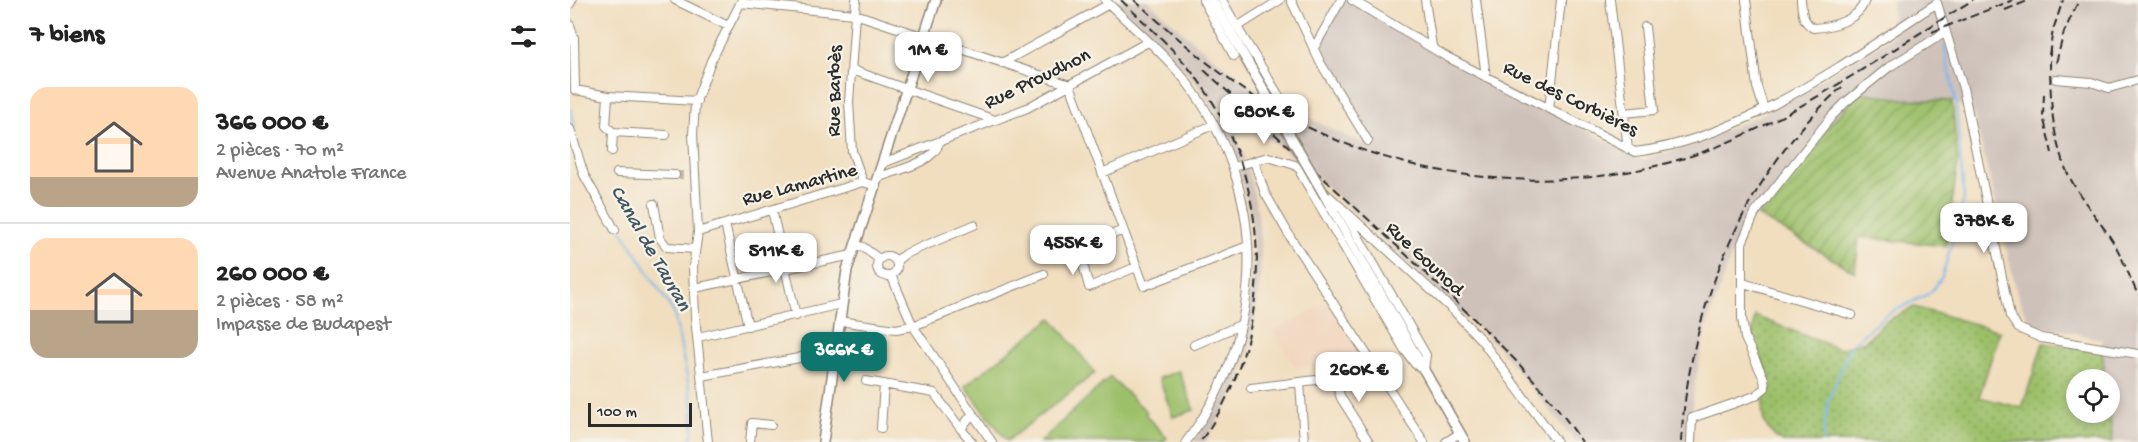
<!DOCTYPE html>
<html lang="fr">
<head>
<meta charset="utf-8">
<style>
  :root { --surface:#fff; --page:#f6f6f6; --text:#222; --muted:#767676; --line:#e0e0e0; --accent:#0f766e }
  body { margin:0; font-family:"Gochi Hand",sans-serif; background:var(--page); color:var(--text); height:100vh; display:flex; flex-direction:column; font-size:22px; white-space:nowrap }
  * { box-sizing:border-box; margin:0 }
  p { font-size:20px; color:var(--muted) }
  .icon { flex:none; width:33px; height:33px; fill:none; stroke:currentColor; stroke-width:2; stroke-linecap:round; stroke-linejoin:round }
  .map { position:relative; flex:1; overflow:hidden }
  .panel { display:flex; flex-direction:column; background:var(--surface); width:570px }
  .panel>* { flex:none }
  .tools { position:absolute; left:1496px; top:369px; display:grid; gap:12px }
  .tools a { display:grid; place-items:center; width:54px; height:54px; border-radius:50%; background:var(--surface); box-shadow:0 3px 9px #0003; font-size:30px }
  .scale { position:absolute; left:18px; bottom:15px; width:104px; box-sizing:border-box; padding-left:6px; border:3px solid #2b2b2b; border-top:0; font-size:16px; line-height:21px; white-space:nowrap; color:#2b2b2b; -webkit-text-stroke:4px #f7f3e8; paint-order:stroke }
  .price { position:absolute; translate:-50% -51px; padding:0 14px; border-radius:12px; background:#fff; color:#222; font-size:20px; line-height:39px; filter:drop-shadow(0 2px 3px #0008) }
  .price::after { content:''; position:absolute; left:50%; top:36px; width:18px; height:14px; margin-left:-9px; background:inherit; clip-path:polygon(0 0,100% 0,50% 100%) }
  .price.on { background:var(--accent); color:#fff }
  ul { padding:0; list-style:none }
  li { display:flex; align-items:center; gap:18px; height:150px; padding:0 30px }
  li+li { border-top:2px solid var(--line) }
  li span { display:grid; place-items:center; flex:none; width:168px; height:120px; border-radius:18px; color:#555 }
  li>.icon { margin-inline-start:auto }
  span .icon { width:72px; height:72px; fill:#fffc; stroke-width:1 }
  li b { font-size:26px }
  h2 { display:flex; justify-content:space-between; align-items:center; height:72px; padding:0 30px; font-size:26px }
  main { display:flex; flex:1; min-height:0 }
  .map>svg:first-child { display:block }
  .built { fill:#f1d5bd }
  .industrial { fill:#cec1ba }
  .grass { fill:url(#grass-dots); stroke:#64764a; stroke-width:1.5 }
  .park { fill:#9cc069; stroke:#64764a; stroke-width:1.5 }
  .garden { fill:url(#garden-furrows); stroke:#64764a; stroke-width:1.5 }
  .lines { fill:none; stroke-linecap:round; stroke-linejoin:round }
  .stream { stroke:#77b8ec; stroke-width:2 }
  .minor-tunnel { stroke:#c9baa1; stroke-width:8; stroke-dasharray:8 4; stroke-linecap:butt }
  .minor-casing { stroke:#8e8475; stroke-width:10 }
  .major-casing { stroke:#8e8475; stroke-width:12 }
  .minor { stroke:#fff; stroke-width:8 }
  .major { stroke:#fff; stroke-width:9 }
  .rail { stroke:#2b2b2b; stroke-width:2; stroke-dasharray:9 4.5; stroke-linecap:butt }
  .major-bridge-casing { stroke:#8e8475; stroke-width:12; stroke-linecap:butt }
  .major-bridge { stroke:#fff; stroke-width:9 }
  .labels { text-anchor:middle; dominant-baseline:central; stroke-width:4.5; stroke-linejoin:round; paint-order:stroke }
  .street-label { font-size:20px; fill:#2b2b2b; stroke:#f7f3e8 }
  .water-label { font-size:21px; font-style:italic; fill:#425565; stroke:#f7f3e8 }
</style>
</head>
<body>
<main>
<section class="panel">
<h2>7 biens<svg class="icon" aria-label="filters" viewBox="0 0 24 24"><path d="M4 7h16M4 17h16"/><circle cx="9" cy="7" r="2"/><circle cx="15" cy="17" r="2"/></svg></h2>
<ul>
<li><span style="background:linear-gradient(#ffd9b3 75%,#b9a48a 0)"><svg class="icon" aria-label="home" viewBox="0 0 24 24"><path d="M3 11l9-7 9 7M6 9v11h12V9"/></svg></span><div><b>366 000 €</b><p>2 pièces · 70 m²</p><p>Avenue Anatole France</p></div></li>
<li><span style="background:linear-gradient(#ffd9b3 60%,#b9a48a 0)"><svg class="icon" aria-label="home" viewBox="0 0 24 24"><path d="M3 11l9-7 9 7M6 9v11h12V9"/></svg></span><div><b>260 000 €</b><p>2 pièces · 58 m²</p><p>Impasse de Budapest</p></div></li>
</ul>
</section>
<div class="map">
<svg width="1568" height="442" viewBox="0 0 1568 442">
  <defs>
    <pattern id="grass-dots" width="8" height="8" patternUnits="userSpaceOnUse" patternTransform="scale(1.5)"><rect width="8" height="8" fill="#9cc069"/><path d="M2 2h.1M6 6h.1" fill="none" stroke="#7f9c57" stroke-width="1.8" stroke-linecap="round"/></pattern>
    <pattern id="garden-furrows" width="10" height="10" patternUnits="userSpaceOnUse" patternTransform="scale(1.5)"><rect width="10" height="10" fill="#9cc069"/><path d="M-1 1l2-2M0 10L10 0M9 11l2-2" fill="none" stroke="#7f9c57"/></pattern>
  </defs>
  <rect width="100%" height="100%" fill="#f7f3e8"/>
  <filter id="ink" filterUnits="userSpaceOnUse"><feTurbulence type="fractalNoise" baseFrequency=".0167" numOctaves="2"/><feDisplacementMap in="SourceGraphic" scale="12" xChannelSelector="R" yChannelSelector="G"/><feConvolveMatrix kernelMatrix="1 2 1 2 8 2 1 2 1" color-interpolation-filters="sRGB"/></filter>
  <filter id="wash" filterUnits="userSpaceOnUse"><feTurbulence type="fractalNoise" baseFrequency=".008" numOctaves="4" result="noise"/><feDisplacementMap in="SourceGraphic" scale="24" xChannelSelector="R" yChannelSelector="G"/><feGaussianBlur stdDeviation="1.35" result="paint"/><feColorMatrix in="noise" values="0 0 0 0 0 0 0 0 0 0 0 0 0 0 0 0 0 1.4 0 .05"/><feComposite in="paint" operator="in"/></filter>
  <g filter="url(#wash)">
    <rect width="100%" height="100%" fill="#f1debf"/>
    <path class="built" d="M 758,303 L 794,358 L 793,360 L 725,368 L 703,331 Z"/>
    <path class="industrial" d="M 543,0 L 577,0 L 631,48 L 685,90 L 769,133 L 802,146 L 746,47 L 773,0 L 780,0 L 855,47 L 1072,160 L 1125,144 L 1193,114 L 1322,37 L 1322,0 L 1568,0 L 1568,442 L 1543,442 L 1539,380 L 1535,379 L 1531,339 L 1461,323 L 1453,309 L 1447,293 L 1404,114 L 1382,101 L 1333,99 L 1291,92 L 1219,172 L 1188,216 L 1173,223 L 1136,328 L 1124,388 L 1120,442 L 1006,442 L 927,346 L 725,158 L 680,126 L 665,134 L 675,159 L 667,162 L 648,118 L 625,81 Z
      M 677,166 L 688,213 L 691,254 L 689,289 L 681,342 L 666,390 L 654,411 L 635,442 L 624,442 L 656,388 L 668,360 L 677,323 L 684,254 L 681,220 L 669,169 Z"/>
    <path class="grass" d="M 1344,307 L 1430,331 L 1409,397 L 1452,408 L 1473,343 L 1532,350 L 1535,379 L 1506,380 L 1506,412 L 1539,412 L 1539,409 L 1543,442 L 1212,442 C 1185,423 1191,406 1200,378 L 1182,338 L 1185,316 L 1269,349 L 1295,341 L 1316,321 Z"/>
    <path class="park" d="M 482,318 L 525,373 L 437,441 L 395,386 Z
      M 609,371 L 624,410 L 603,417 L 589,378 Z
      M 540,377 L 577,412 L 575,414 L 597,438 L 593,442 L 470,442 Z"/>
    <path class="garden" d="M 1291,92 L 1333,99 L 1382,101 L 1388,161 L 1376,246 L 1289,237 L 1285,272 L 1188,216 C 1219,172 1252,130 1291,92 Z"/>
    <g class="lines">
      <path class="stream" d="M 0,109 L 4,130
        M 27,191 L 104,313 L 123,407 L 123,432 L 119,442
        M 1253,442 L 1258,401 L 1281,345 L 1316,315 L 1360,293 L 1372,277 L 1394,199 L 1386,103 L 1374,46"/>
    </g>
  </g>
  <g filter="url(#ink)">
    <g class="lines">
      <path class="minor-tunnel" d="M 105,175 L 115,175"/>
      <g class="minor-casing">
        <path id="minor" d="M 105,0 L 158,26
          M 286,0 L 279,102 L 282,151 L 293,182
          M 535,0 C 561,26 592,51 615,80 C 700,190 699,332 616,442
          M 633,0 L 664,56
          M 652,0 L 667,27 L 710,0
          M 721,0 L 750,62 L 798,141
          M 782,0 L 877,57 L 1065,152 C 1171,140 1279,60 1367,3 L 1393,88 L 1440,316 L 1448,328 L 1471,338 L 1568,354
          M 855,0 L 862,46
          M 906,0 L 916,77
          M 1040,0 L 1058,149
          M 1176,0 L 1187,87 L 1194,109
          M 1231,0 C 1232,12 1232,21 1243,28 C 1261,27 1289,21 1295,0
          M 170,3 L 285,14 L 500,85 L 574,286 L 678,246
          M 0,4 L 2,0
          M 0,25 L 4,38 L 5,90 L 38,96
          M 667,27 L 709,96
          M 744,48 L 771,0
          M 432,63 L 539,4
          M 282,70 L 425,120
          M 1486,79 L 1521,82 L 1539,88 L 1568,80
          M 979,109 L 991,0
          M 1054,113 L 1084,110 L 1075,27
          M 0,129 L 14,175 L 45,230
          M 43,132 L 96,135
          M 42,151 L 43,132 L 36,126 L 38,96 L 127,101
          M 684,161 L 695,193 L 722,240 L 854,442
          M 313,163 L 457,108 L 578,42
          M 663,167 L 698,157 L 725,165 L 884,311 L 912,341 L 987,442
          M 47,173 L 105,175
          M 532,173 L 643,125
          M 731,174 L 834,349 L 845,364 L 854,370 L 856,355 L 773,210
          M 310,177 C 327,170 364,163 369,143
          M 84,204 L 90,238 L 97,247 L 125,249
          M 202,210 L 226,316
          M 155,224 L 178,326
          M 553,230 L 513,247 L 510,253 L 519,287 L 566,267
          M 128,232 L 293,182 L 306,186
          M 285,245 L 293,247 L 309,259
          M307 266a10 10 0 1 1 20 0a10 10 0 1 1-20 0Z
          M 326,261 L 335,254 L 404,225
          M 321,275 L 343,326 L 474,274
          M 1173,283 L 1282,315
          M 125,288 L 282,255
          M 269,321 L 326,329 L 343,326 L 422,442
          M 128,337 L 271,304
          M 624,345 L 670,325
          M 256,348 L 265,346
          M 132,376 L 229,358 L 245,350
          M 764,379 L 771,398 L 799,442
          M 296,381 L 364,393 L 391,429
          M 730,382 L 734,442
          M 681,388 L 778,376 L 804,366
          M 311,428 L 314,384
          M 138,442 L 125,317 L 123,267 L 128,232 L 123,134 L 125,104 L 141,61 L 172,0
          M 180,442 L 182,423 L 201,425
          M 402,442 L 391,429 L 402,414
          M 876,442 L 890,433
          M 1121,442 L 1122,418 L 1185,396 L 1195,388 L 1194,379 L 1175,338 L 1172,318 L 1172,243 L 1185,213 L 1261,117 L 1276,102 L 1319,67 L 1376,32"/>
      </g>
      <g class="major-casing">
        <path id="major" d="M 642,0 L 677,61
          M 755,196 L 895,442
          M 253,442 L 277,270 L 366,0"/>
      </g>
      <use href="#minor" class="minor"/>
      <use href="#major" class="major"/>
      <path class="rail" d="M 551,0 C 581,29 612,55 635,90 C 705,194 705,339 630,442
        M 564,0 C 608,38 650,77 700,107 C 835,187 1010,204 1156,143 C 1243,106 1322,49 1403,0
        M 1435,10 L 1460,0
        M 1362,32 L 1443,0
        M 1480,47 C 1480,86 1480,125 1493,162 C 1504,193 1528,217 1545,245 C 1554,261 1560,278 1568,295
        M 1479,55 L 1483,30 L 1493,0
        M 1486,63 L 1494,32 L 1509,0
        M 634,70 C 712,141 791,211 867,284 C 919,333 972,382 1012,442
        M 1474,94 L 1473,116 L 1482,153
        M 1111,442 C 1119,311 1172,176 1272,87"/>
      <g class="major-bridge-casing">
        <path id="major-bridge" d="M 677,61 L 755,196"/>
      </g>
      <use href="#major-bridge" class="major-bridge"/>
    </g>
  </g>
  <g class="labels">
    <g class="street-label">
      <text transform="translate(468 80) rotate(-26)">Rue Proudhon</text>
      <text transform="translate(266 91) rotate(-89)">Rue Barbès</text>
      <text transform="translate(1000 100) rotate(26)">Rue des Corbières</text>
      <text transform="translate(230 186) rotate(-15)">Rue Lamartine</text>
      <text transform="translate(854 260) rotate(43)">Rue Gounod</text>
    </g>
    <g class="water-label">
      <text transform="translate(79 249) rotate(60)">Canal de Tauran</text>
    </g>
  </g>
</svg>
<div class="tools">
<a><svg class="icon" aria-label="locate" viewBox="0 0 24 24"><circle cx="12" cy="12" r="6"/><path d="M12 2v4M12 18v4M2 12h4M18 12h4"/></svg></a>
</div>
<div class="scale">100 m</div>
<b class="price" style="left:358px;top:83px">1M €</b>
<b class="price" style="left:694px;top:145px">680K €</b>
<b class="price" style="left:1414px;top:254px">378K €</b>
<b class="price" style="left:503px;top:276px">455K €</b>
<b class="price" style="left:206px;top:284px">511K €</b>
<b class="price on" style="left:274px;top:383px">366K €</b>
<b class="price" style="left:789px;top:403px">260K €</b>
</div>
</main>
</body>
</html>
